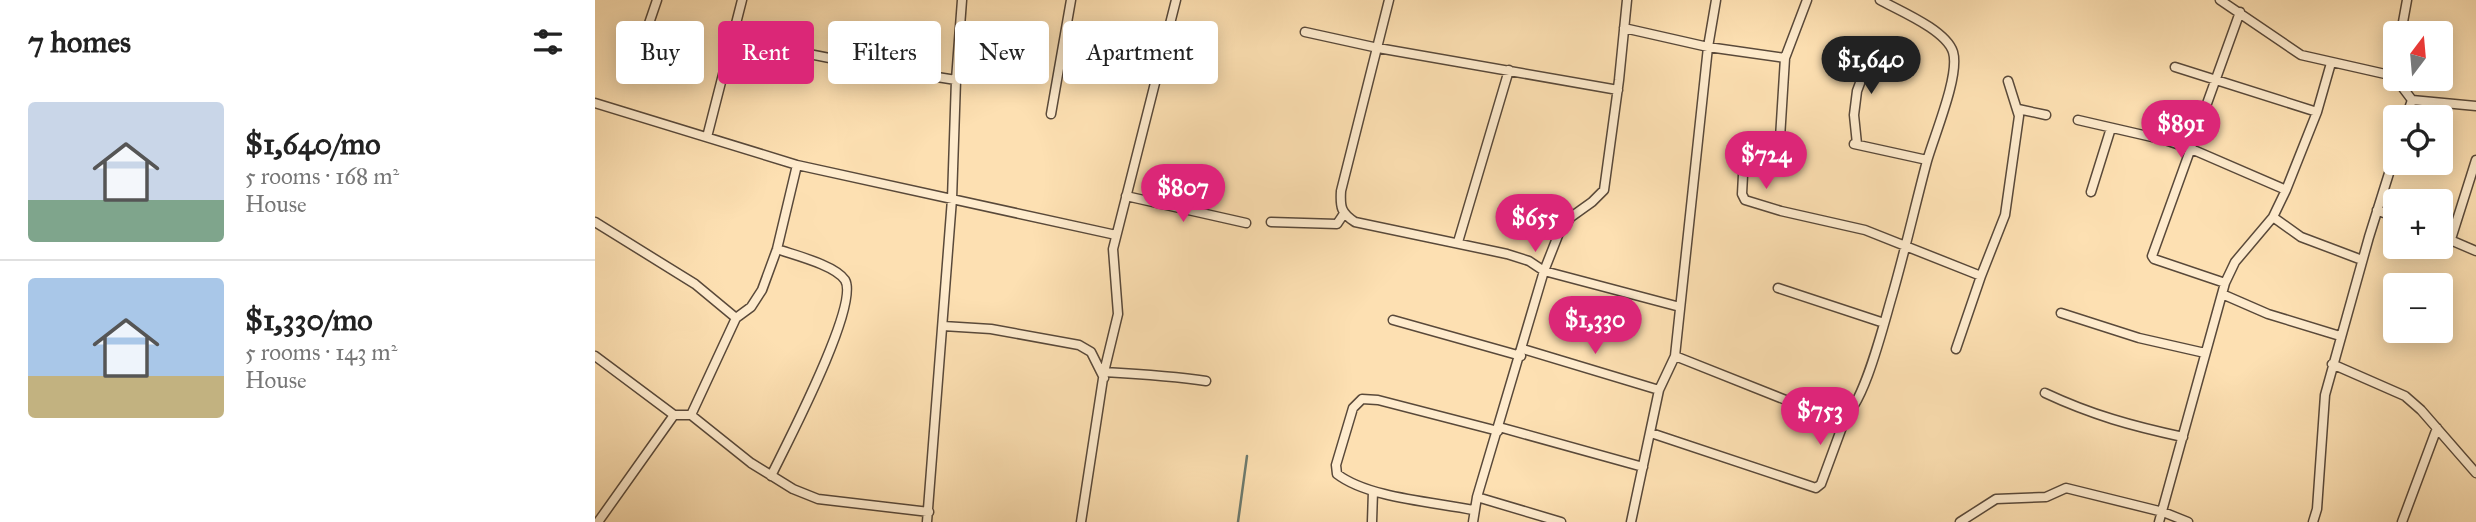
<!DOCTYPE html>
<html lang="en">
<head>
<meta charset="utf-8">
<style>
  :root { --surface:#fff; --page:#f6f6f6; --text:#222; --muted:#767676; --line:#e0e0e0; --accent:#db2777 }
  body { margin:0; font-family:"IM FELL Great Primer",serif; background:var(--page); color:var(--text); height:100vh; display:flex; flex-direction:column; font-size:26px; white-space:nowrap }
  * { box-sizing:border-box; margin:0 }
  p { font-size:23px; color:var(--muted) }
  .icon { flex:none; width:38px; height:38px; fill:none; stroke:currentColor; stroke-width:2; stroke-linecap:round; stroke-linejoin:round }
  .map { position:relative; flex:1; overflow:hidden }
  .side { display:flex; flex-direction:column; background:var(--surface); width:595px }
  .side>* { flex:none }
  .top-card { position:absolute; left:21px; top:21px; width:665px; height:63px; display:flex; gap:14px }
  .needle { width:46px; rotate:16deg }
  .fabs { position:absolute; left:1788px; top:21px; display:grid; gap:14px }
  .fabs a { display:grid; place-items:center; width:70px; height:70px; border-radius:7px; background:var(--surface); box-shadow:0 4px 18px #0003; font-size:35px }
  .price { position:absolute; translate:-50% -60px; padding:0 16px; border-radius:24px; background:var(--accent); color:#fff; font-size:23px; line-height:46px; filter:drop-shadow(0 2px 4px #0008) }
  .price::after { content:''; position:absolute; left:50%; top:42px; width:21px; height:16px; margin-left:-10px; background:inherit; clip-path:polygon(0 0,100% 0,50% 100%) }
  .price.on { background:#222; color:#fff }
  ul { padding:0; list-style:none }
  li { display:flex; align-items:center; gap:21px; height:175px; padding:0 28px }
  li+li { border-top:2px solid var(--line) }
  li span { display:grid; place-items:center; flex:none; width:196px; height:140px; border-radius:7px; color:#555 }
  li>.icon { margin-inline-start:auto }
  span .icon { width:84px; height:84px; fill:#fffc; stroke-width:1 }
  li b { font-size:30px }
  h2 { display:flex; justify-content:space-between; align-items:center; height:84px; padding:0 28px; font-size:30px }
  .pill { padding:0 24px; border-radius:7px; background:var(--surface); box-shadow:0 4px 18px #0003; font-size:24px; line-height:63px }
  .pill.on { background:var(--accent); color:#fff }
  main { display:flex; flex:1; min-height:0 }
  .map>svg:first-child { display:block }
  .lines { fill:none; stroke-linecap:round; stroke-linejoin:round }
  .stream { stroke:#6d7b6f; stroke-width:2.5 }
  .minor-casing { stroke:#59493a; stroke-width:11 }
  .minor { stroke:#feebcd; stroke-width:8 }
</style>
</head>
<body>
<main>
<section class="side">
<h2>7 homes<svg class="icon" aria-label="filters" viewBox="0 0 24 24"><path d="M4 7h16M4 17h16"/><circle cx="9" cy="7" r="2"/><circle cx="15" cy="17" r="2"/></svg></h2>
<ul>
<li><span style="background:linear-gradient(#c9d6e8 70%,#7fa58c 0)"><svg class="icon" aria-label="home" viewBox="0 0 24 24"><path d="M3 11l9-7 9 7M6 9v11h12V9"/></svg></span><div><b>$1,640/mo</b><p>5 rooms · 168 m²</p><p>House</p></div></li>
<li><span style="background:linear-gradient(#a9c7e8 70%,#c2b280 0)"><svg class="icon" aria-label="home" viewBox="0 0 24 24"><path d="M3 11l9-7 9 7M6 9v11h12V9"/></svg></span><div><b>$1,330/mo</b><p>5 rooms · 143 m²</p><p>House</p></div></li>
</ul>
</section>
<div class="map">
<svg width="1881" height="522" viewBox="0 0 1881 522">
  <rect width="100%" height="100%" fill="#fde0b2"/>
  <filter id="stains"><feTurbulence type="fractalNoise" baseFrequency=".00286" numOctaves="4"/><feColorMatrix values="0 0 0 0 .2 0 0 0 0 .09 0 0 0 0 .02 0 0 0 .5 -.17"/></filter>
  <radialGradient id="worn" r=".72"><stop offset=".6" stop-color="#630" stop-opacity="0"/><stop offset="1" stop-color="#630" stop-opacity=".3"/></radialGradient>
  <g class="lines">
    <path class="stream" d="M 643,522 L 652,456"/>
    <g class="minor-casing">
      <path id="minor" d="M 794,0 L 746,191 C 745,207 746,213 760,222 L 912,254 L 934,261 L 949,271 L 1085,307
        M 1625,0 L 1706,55 L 1799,76 L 1817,100 L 1881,106
        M 1029,28 L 1113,47 L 1190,58
        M 710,32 L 783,48 L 1023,90
        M 1806,33 L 1812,0
        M 138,39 L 285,68 L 361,80
        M 47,44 L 62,0
        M 1580,67 L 1722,112
        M 1799,76 L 1801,65
        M 0,103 L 202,165 L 521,235
        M 1423,109 L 1451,115
        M 456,114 L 476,0
        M 1811,117 L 1817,100
        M 1483,120 L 1570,140 L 1594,148 L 1691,190
        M 112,137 L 147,0
        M 1185,138 L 1190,58 L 1212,0
        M 1259,144 L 1332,160
        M 1262,144 L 1259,115 L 1262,91 L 1278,48
        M 1148,175 L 1147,194 L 1150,200 L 1186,211 L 1270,230 L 1386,276
        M 1496,192 L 1516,128
        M 531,196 L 651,223
        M 1782,210 L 1801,218
        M 1678,217 L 1706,237 L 1767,260
        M 0,222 L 100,284 L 141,318
        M 676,222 L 742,224 L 748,215
        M 1846,236 L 1881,251
        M 1856,239 L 1881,160
        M 863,242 L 914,70
        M 1630,283 L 1559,259 L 1557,256 L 1645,12
        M 1183,288 L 1289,323
        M 1627,294 L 1673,314 L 1745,336
        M 1466,313 L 1544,338 L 1610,353
        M 798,320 L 926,356
        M 348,326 L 396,329 L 484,345 L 496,352 L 509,378
        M 928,349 L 1064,390
        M 1361,349 L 1386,276 L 1410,215 L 1424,116 L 1413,81
        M 0,356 L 79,415 L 96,415 L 156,463 L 198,489 L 223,499 L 334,512
        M 1080,356 L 1236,418 C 1237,418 1245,419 1247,418 C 1268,410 1290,319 1297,296 C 1310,251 1320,206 1332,161 C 1339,136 1365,75 1358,52 C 1351,30 1305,11 1285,0
        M 1737,364 L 1810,396 L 1826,410 L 1881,473
        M 509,372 C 544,374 578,376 611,381
        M 1450,393 C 1497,415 1537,426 1588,437
        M 96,415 L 141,318 L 156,307 L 167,290 L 182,249 L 202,165
        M 904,427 L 1048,467
        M 1056,433 L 1221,488 L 1226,484 L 1247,427 L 1246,418
        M 176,476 C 190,447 265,305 250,280 C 240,265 199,255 182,249
        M 882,497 L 966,522
        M 878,510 C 839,502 773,498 742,474 L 741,465 L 758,408 L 767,399 L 783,400 L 903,431
        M 3,522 L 79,415
        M 332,522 L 357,199 L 361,80 L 367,0
        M 486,522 L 509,372 L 523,314 L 518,249 L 581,0
        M 777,522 L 778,491
        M 878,522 L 882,497 L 949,271 L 964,233 L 976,217 L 997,202 L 1009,190 L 1024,80 L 1032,0
        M 1036,522 L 1064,390 L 1080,356 L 1113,47 L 1121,0
        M 1365,522 L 1401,499 L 1451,497 L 1471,488 L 1568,512 L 1593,522
        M 1564,522 L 1630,283 L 1640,262 L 1678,217 L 1691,190 L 1722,112 L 1736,63
        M 1718,522 L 1722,509 L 1730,395 L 1774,237 L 1801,151
        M 1807,522 L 1842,428"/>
    </g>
    <use href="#minor" class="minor"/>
  </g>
  <rect width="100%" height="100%" filter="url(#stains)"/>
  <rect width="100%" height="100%" fill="url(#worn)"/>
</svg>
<div class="fabs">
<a><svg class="needle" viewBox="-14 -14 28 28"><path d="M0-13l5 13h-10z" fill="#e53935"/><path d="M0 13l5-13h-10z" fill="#767676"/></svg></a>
<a><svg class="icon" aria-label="locate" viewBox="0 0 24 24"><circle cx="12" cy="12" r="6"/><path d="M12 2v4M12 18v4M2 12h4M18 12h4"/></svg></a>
<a>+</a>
<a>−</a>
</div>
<b class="price on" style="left:1276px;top:96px">$1,640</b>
<b class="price" style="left:1586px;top:160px">$891</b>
<b class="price" style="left:1171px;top:191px">$724</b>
<b class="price" style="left:588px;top:224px">$807</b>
<b class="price" style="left:940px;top:254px">$655</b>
<b class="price" style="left:1000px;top:356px">$1,330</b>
<b class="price" style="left:1225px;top:447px">$753</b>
<div class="top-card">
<a class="pill">Buy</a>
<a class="pill on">Rent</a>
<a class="pill">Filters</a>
<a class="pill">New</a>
<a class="pill">Apartment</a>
</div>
</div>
</main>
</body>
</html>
